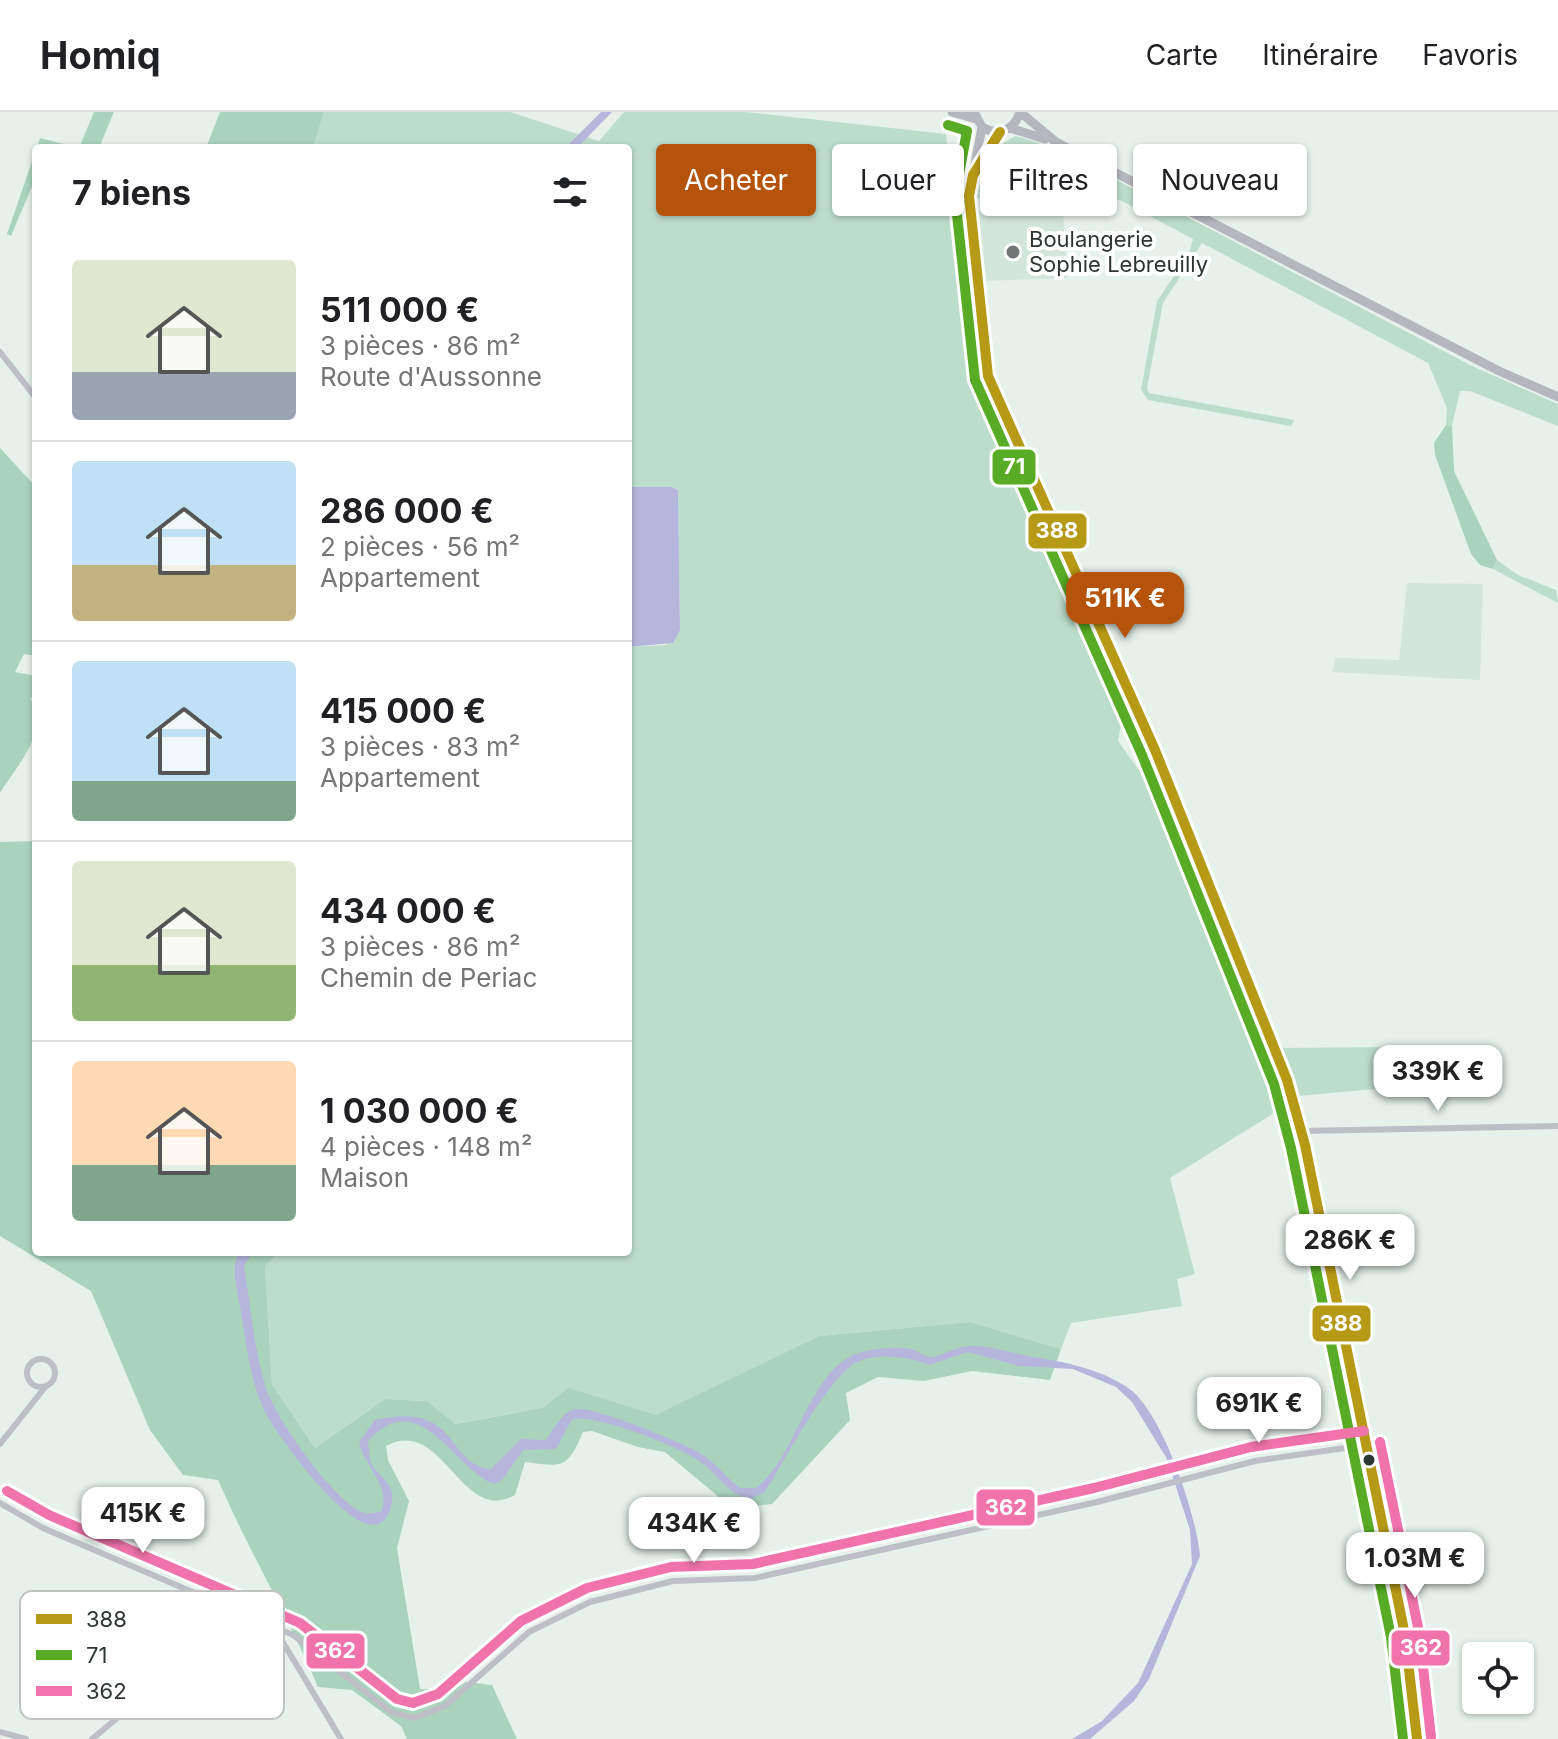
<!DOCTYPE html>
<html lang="fr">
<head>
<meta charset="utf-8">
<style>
  :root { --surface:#fff; --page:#f2f2f2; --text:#202124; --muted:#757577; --line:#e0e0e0; --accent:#b45309 }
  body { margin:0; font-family:Inter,sans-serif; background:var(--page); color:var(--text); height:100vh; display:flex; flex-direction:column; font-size:30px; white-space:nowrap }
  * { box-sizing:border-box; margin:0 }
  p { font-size:26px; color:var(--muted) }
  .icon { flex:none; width:44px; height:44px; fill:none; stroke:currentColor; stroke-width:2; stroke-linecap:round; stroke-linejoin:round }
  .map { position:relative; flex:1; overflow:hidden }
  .sheet { position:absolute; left:32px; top:32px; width:600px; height:1112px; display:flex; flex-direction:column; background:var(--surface); border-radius:8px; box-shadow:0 2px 6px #0004 }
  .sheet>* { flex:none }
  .hud { position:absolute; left:656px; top:32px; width:760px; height:72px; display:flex; gap:16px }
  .tools { position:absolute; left:1462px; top:1530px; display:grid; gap:16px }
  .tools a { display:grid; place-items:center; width:72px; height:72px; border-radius:8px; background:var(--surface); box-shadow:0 2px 6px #0004; font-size:40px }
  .price { position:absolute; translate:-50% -68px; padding:0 18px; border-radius:16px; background:#fff; color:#222; font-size:26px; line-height:52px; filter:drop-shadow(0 2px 4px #0008) }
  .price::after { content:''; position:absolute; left:50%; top:48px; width:24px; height:18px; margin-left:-12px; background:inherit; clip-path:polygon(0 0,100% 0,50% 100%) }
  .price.current { background:var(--accent); color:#fff }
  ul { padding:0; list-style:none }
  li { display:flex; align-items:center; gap:24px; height:200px; padding:0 40px }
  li+li { border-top:2px solid var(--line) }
  li span { display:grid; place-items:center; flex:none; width:224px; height:160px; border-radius:8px; color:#555 }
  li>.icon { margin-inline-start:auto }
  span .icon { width:96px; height:96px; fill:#fffc; stroke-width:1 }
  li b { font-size:34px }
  h2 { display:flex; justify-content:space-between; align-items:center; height:96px; padding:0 40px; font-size:34px }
  .chip { padding:0 28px; border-radius:8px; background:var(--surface); box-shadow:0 2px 6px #0004; font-size:28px; line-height:72px }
  .chip.current { background:var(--accent); color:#fff }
  header { display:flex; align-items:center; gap:48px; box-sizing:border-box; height:112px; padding:0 40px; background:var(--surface); border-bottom:2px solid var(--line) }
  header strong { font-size:38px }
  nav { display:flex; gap:44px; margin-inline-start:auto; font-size:28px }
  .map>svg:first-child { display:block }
  .built { fill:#d3e6dc }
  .green { fill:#bdddcc }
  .forest { fill:#a9d3bd }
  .water { fill:#b6b6dc }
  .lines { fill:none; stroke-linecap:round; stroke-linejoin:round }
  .minor { stroke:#bebfc6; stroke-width:6 }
  .secondary { stroke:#b5b6be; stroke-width:9 }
  .bus-1-casing { stroke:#fff; stroke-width:16 }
  .bus-2-casing { stroke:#fff; stroke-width:16 }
  .bus-3-casing { stroke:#fff; stroke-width:16 }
  .bus-1 { stroke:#b69915; stroke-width:10 }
  .bus-2 { stroke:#58ac25; stroke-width:10 }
  .bus-3 { stroke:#f073ab; stroke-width:10 }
  .poi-dot { fill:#6e7773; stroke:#fff; stroke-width:3 }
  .bus-dot { fill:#2e3632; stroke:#fff; stroke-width:3 }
  .labels { text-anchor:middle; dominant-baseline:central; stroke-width:8; stroke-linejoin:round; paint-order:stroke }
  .poi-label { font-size:22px; fill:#2e3632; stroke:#fff; text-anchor:start }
  .key { fill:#fff; stroke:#c0c3c2; stroke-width:2 }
  .key-label { font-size:22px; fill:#2e3632 }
  .line-badge { stroke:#fff; stroke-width:3 }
  .badge-label { font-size:22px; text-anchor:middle; font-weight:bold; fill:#fff }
</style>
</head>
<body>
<header>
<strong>Homiq</strong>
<nav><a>Carte</a><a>Itinéraire</a><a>Favoris</a></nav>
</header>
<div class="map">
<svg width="1558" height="1627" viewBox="0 0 1558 1627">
  <rect width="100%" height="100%" fill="#e6f1eb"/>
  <path class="built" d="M 1063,98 L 1067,166 L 981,169 L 974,99 Z
    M 1407,471 L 1483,472 L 1480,568 L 1332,560 L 1336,546 L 1399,548 Z"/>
  <path class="green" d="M 324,0 L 510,0 L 599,29 L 624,0 L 745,0 L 946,22 L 969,258 L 979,296 L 1123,603 L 1118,629 L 1141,661 L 1163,712 L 1277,999 L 1170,1066 L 1195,1162 L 1177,1167 L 1182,1194 L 1071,1211 L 1061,1237 L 970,1210 L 819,1224 L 656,1304 L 570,1277 L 542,1296 L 454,1312 L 427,1289 L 385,1287 L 315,1336 L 272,1272 L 265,1154 L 280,1140 L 628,1140 L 628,535 L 666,533 L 680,518 L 678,378 L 672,375 L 628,375 L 628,36 L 313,36 Z
    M 1015,24 C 1048,31 1074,51 1105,62 L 1474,255 L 1558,292 L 1558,314 L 1470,279 L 1460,279 L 1452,314 L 1446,313 L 1447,296 L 1428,251 L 1202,131 L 1163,191 L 1147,276 L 1149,281 L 1294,308 L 1291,314 L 1148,288 L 1141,278 L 1157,189 L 1188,144 L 1193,127 L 1120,88 L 993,76 L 974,90 L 991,39 Z
    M 1497,448 L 1518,463 L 1556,478 L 1558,491 L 1493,457 Z
    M 1397,935 L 1406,939 L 1408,967 L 1441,966 L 1428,972 L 1299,984 L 1281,936 Z"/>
  <path class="forest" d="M 94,0 L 114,0 L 99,36 L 37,36 L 40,26 L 79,36 Z
    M 220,0 L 324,0 L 313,36 L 206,36 Z
    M 36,38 L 36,65 L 11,124 L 7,122 Z
    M 1446,313 L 1452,314 L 1454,359 L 1497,448 L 1493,457 L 1480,453 L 1471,442 L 1435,343 L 1434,331 Z
    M 0,336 L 36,375 L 36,544 L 24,542 L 15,560 L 36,564 L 36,585 L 30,586 C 51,619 17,653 0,681 Z
    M 36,729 L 36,1140 L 280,1140 L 265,1154 L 272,1272 L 315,1336 L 385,1287 L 427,1289 L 455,1312 L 542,1296 L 569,1276 L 656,1303 L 819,1224 L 970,1210 L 1061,1237 L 1050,1268 L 972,1259 L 924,1269 L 878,1265 L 846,1281 L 850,1308 L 772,1392 L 732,1396 L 665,1340 L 638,1335 L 592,1319 L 583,1320 C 567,1357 564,1355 525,1350 L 515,1383 C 461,1414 443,1303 386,1334 L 388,1348 L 409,1389 L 397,1436 L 420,1577 L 454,1577 L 466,1570 L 492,1573 L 517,1627 L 407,1627 L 401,1614 L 352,1578 L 318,1575 C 288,1504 249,1439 218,1368 L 183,1363 L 150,1318 L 91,1179 L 0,1124 L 0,730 Z"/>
  <path class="water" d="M 601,0 L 612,0 L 577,36 L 565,36 Z
    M 628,375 L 672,375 L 678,378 L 680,518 L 673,531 L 628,535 Z
    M 239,1140 L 253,1140 L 244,1154 C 250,1192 254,1232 264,1270 C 273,1303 328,1381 358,1398 C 366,1403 373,1402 381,1399 C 392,1375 364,1354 359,1330 L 375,1308 C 461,1288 444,1352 491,1357 L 521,1327 L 546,1328 C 553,1318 563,1299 576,1297 C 593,1294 687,1332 703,1343 C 717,1352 727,1367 740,1376 L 756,1376 C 796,1345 807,1267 851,1244 C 866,1237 894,1234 911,1237 C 919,1239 924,1246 933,1245 C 943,1243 952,1237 962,1235 C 983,1231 1007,1240 1028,1244 C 1063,1250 1101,1256 1131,1278 C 1163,1303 1197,1404 1200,1444 L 1149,1567 L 1134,1589 L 1090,1627 L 1072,1627 L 1102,1609 L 1138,1571 L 1192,1452 L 1190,1418 L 1167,1347 L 1132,1290 L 1116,1275 L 1073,1257 L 1019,1254 L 968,1240 L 929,1253 C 910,1245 878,1240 857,1250 C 828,1265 784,1350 765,1380 L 750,1387 C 727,1382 720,1365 702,1351 C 686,1337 585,1297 571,1309 L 556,1337 L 523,1338 L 502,1368 L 494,1372 C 452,1356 420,1272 368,1329 C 369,1337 369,1347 372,1353 C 380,1365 395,1373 392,1389 C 379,1469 277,1323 266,1302 C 250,1270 247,1235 241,1200 C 238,1184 230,1155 239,1140 Z"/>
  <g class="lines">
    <path class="minor" d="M 0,240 L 36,286
      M 1302,1019 L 1558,1014
      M27 1261a14 14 0 1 1 28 0a14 14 0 1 1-28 0Z
      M 0,1332 L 46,1274
      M 0,1391 L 43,1416 L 293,1523 L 391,1600 L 414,1606 L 445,1594 L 529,1520 L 590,1490 L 673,1469 L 755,1466 L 1097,1390 L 1255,1349 L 1366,1333
      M 275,1517 L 341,1627
      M 0,1620 L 26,1627
      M 92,1627 L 242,1502"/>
    <path class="secondary" d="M 952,0 L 976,7
      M 974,0 L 982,15 C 999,25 1014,18 1020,0
      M 1020,0 L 1056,30 L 1499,259 L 1558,285
      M 982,15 L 969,84 L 988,264 L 1155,638 L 1287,968 L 1305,1033 L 1405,1523 L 1417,1627
      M 1010,16 L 1045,27
      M 978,53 L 1000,20"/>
    <g class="bus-1-casing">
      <path id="bus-1" d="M 1000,20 L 973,63 L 969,84 L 988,264 L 1155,638 L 1287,968 L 1305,1033 L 1405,1523 L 1417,1627"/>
    </g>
    <g class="bus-2-casing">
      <path id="bus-2" d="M 948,13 L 967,19 L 955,84 L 975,268 L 1142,643 L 1274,972 L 1291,1036 L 1391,1525 L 1403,1627"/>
    </g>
    <g class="bus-3-casing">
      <path id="bus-3" d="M 1380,1330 L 1419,1520 L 1431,1625
        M 7,1379 L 49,1403 L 300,1511 L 397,1587 L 413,1591 L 438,1582 L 521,1509 L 587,1476 L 671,1455 L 753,1452 L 1094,1376 L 1251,1335 L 1364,1319"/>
    </g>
    <use href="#bus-1" class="bus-1"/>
    <use href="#bus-2" class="bus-2"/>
    <use href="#bus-3" class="bus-3"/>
  </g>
  <circle class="poi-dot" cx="1013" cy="140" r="8"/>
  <circle class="bus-dot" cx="1369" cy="1348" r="7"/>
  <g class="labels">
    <g class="poi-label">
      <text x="1029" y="127">Boulangerie<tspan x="1029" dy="25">Sophie Lebreuilly</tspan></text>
    </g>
  </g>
  <rect x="20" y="1479" width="264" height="128" rx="12" class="key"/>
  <rect x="36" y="1502" width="36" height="10" fill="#b69915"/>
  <rect x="36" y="1538" width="36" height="10" fill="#58ac25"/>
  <rect x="36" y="1574" width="36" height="10" fill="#f073ab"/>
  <g class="key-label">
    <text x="86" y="1515">388</text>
    <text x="86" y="1551">71</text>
    <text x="86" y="1587">362</text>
  </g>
  <g class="line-badge">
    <rect x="991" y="336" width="46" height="38" rx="8" fill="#58ac25"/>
    <rect x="1027" y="400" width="61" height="38" rx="8" fill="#b69915"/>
    <rect x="1311" y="1192" width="61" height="39" rx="8" fill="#b69915"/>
    <rect x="975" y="1376" width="61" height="39" rx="8" fill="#f073ab"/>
    <rect x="1390" y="1517" width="61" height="38" rx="8" fill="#f073ab"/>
    <rect x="305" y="1520" width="61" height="38" rx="8" fill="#f073ab"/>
  </g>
  <g class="badge-label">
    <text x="1014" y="362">71</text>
    <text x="1057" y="426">388</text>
    <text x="1341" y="1219">388</text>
    <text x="1006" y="1403">362</text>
    <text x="1421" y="1543">362</text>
    <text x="335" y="1546">362</text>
  </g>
</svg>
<div class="tools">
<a><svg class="icon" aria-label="locate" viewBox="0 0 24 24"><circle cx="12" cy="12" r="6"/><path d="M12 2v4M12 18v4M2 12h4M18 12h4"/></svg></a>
</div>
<b class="price current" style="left:1125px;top:528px">511K €</b>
<b class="price" style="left:1438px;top:1001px">339K €</b>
<b class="price" style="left:1350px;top:1170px">286K €</b>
<b class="price" style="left:1259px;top:1333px">691K €</b>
<b class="price" style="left:143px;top:1443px">415K €</b>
<b class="price" style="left:694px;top:1453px">434K €</b>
<b class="price" style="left:1415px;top:1488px">1.03M €</b>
<div class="hud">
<a class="chip current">Acheter</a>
<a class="chip">Louer</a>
<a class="chip">Filtres</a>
<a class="chip">Nouveau</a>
</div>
<section class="sheet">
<h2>7 biens<svg class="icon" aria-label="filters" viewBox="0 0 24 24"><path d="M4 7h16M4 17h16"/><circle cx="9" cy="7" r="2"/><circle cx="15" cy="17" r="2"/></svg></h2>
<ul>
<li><span style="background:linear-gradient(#dfe7d0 70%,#9aa5b1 0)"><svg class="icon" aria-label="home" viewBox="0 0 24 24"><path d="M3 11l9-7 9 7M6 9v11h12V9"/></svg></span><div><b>511 000 €</b><p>3 pièces · 86 m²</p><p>Route d'Aussonne</p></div></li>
<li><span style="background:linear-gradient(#bfe0f5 65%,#c2b280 0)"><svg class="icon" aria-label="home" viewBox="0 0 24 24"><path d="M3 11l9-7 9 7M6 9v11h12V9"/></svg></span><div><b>286 000 €</b><p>2 pièces · 56 m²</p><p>Appartement</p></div></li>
<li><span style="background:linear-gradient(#bfe0f5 75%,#7fa58c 0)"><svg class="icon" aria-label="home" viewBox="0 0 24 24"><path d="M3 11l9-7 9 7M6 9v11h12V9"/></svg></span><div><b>415 000 €</b><p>3 pièces · 83 m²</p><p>Appartement</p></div></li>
<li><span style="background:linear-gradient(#dfe7d0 65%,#8fb573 0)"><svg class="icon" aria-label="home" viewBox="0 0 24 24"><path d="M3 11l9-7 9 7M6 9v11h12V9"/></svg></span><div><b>434 000 €</b><p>3 pièces · 86 m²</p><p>Chemin de Periac</p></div></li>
<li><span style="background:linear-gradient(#ffd9b3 65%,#7fa58c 0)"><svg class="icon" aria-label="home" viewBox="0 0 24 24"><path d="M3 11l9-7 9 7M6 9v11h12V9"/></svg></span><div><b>1 030 000 €</b><p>4 pièces · 148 m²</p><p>Maison</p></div></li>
</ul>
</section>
</div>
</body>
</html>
